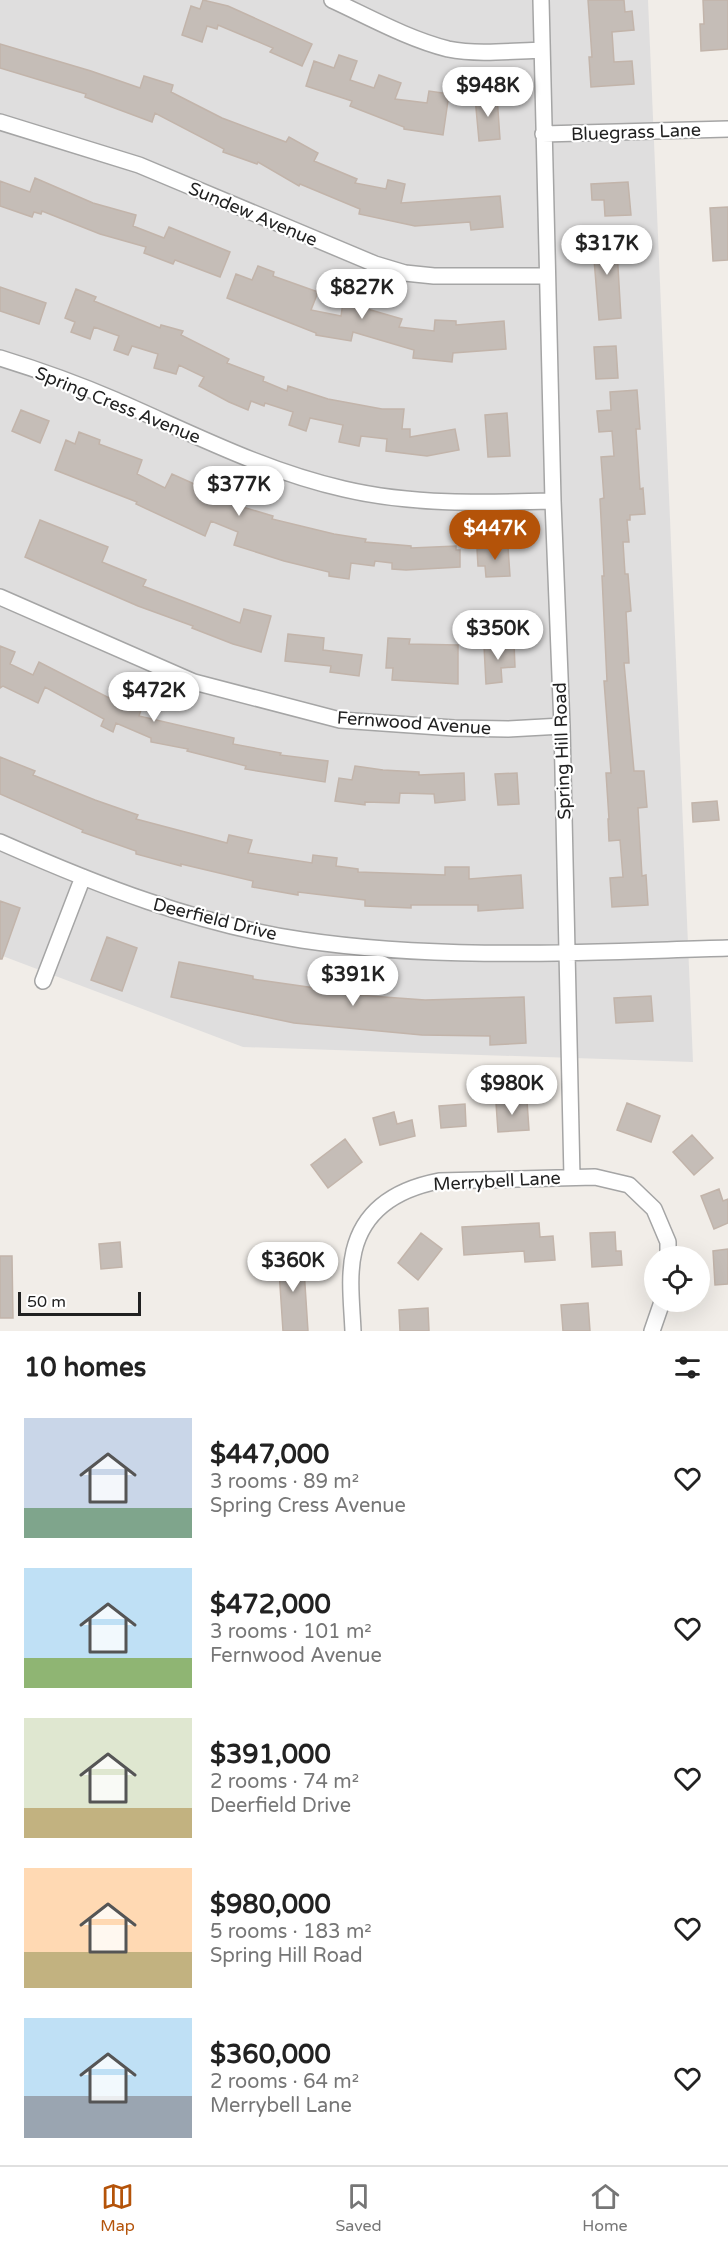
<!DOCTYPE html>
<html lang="en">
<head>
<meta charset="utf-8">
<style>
  :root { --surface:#fff; --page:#f2f2f2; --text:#222; --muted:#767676; --line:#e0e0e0; --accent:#b45309 }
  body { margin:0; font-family:"Varela Round",sans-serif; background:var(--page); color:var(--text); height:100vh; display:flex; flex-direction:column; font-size:22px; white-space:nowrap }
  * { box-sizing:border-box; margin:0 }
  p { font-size:20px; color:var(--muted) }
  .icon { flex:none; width:33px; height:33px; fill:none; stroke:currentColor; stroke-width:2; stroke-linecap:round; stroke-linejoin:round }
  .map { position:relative; height:1331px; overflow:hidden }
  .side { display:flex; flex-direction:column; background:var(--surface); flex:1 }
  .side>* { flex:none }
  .buttons { position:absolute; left:644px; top:1246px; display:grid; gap:12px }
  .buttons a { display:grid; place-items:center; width:66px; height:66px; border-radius:50%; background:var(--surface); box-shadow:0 6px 24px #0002; font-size:30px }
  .scale { position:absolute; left:18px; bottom:15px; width:123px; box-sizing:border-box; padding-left:6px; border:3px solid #212121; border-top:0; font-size:16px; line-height:21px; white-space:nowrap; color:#212121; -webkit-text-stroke:4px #fff; paint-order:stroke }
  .price { position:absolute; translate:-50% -51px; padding:0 14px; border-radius:21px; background:#fff; color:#222; font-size:20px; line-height:39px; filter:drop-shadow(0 2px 3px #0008) }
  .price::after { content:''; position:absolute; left:50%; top:36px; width:18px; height:14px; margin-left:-9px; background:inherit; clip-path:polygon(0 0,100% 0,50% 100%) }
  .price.selected { background:var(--accent); color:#fff }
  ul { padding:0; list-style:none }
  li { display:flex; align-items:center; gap:18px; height:150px; padding:0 24px }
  li span { display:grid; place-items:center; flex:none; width:168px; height:120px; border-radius:0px; color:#555 }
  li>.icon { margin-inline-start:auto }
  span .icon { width:72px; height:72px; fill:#fffc; stroke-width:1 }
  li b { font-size:26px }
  h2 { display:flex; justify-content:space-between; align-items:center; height:72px; padding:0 24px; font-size:26px }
  .tabs { display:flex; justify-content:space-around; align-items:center; height:84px; border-top:2px solid var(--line); background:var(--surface); font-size:16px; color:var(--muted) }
  .tabs a { display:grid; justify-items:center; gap:3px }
  .tabs .selected { color:var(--accent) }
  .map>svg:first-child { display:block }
  .residential { fill:#dfdede }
  .building { fill:#c5bdb7; stroke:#c2b4aa; stroke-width:1.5 }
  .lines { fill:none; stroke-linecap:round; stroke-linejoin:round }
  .minor-casing { stroke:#a5a5a5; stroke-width:18 }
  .minor { stroke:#fff; stroke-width:15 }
  .labels { text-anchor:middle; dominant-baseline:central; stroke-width:4.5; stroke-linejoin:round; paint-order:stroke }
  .street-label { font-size:18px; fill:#212121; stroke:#fff }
</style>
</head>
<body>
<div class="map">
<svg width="728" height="1331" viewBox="0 0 728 1331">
  <rect width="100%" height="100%" fill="#f1ede8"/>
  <path class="residential" d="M 0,0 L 648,0 L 693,1062 L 243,1047 L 0,955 Z"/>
  <path class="building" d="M 203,0 L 228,6 L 312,44 L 302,66 L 270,52 L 273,48 L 218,25 L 217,29 L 207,26 L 202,42 L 182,35 L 191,6 L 200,9 Z
    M 588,0 L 624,0 L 625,12 L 632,11 L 634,30 L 612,32 L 614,62 L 632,61 L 634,84 L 591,87 L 589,57 L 592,57 Z
    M 703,0 L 728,0 L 728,49 L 701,51 L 700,24 L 704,24 Z
    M 0,44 L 91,71 L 140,88 L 144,76 L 173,85 L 171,92 L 222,118 L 286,142 L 289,137 L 318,153 L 314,161 L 357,179 L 355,183 L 386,189 L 388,180 L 405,184 L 401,203 L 500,196 L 503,227 L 471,230 L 470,222 L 415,226 L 359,214 L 360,209 L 300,184 L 299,186 L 258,162 L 257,164 L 223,152 L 224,149 L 155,113 L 152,122 L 85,97 L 86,94 L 0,68 Z
    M 339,55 L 357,61 L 350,80 L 374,88 L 379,75 L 401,83 L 395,99 L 427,103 L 429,91 L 449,94 L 443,135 L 404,129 L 404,127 L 350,106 L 352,101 L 306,86 L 314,61 L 334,68 Z
    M 497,96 L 500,139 L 479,141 L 475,97 Z
    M 35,178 L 93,203 L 136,215 L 133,226 L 164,238 L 169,227 L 230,252 L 220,277 L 175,260 L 173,264 L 144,253 L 146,247 L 100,234 L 42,211 L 41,214 L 34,212 L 32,217 L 0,206 L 0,181 L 30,192 Z
    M 628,182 L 631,215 L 605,216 L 604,200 L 592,200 L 591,184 Z
    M 728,207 L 728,260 L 713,261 L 710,208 Z
    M 616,233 L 621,318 L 599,320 L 592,235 Z
    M 258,266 L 274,272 L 273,276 L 318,292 L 311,310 L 341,316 L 343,302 L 402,319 L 399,327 L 434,331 L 435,320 L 456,321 L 456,325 L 504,321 L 506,349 L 453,353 L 452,362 L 413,358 L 414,350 L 353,332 L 351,341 L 316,335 L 316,333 L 227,298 L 236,274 L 252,280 Z
    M 0,287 L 46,303 L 39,324 L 0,311 Z
    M 76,289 L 96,297 L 94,301 L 160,328 L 161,325 L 183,331 L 181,335 L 229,359 L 227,363 L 264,377 L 263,381 L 287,391 L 288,386 L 328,399 L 382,409 L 404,409 L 402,429 L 410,429 L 410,437 L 455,429 L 459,450 L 427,456 L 386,451 L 387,439 L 361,436 L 359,446 L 339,442 L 343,425 L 310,418 L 306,431 L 289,425 L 293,412 L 265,403 L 264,406 L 251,401 L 248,410 L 229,402 L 199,386 L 204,377 L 179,365 L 176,374 L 154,368 L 158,354 L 132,346 L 128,355 L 114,350 L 119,336 L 94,327 L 90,339 L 71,332 L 75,322 L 65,318 Z
    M 616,346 L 618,378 L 596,379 L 594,347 Z
    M 637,390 L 640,429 L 636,429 L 640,489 L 643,488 L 645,514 L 630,515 L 630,520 L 627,520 L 629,542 L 623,542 L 625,574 L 628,574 L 631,611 L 626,612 L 629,663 L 624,663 L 634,771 L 644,771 L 647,807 L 638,808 L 642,876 L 646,875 L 648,905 L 612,907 L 610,878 L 623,877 L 620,840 L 609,841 L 608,819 L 609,819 L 606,773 L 611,773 L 604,681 L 607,681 L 602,576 L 604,576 L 600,499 L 604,498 L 601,457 L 614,456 L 612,431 L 599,432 L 597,411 L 611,410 L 610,392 Z
    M 21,410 L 49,421 L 40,443 L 12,431 Z
    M 507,413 L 510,456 L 488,457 L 485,415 Z
    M 79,432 L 100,440 L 99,444 L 142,460 L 137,474 L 165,488 L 172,474 L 230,500 L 229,503 L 273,516 L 272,519 L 334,534 L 366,539 L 365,542 L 411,546 L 411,548 L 456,546 L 456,550 L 460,550 L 460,567 L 406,570 L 392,569 L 392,563 L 375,561 L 374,566 L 351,563 L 349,579 L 329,576 L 329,572 L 284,561 L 234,545 L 238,532 L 211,521 L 205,536 L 136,504 L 137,502 L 55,470 L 66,440 L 75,444 Z
    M 40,520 L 108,547 L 102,562 L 146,580 L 143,586 L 240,623 L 244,609 L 271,616 L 261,652 L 233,644 L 192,628 L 193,626 L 138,606 L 25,557 Z
    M 508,547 L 510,576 L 486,577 L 485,566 L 478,566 L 477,549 Z
    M 288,634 L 324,638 L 323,650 L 362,655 L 359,676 L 330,672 L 331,666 L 285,661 Z
    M 388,638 L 410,639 L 409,644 L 458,645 L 458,684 L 392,680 L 393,668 L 386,668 Z
    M 514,643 L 515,667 L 501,668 L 502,682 L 486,684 L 484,646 Z
    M 0,646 L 15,652 L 10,664 L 33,675 L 39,662 L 113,700 L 114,698 L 141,710 L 139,716 L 234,738 L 233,744 L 281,753 L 280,755 L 328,761 L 325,782 L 245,769 L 246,766 L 187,751 L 188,749 L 151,742 L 151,738 L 116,723 L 113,732 L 101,726 L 104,719 L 45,687 L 38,703 L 3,686 L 0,688 Z
    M 0,757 L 35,771 L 33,775 L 95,800 L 138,815 L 136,819 L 227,843 L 229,835 L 252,840 L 248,853 L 312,863 L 313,855 L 337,858 L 336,866 L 358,869 L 358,872 L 445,875 L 445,867 L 469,867 L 469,879 L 521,875 L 523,908 L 478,911 L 478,905 L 411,905 L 411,908 L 365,906 L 365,900 L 298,892 L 298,895 L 252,887 L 253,881 L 181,864 L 181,866 L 136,854 L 136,851 L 82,832 L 83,830 L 0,794 Z
    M 355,766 L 383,770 L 419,772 L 419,775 L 464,773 L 465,800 L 435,803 L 434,794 L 400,793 L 399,803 L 365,802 L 365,805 L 335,801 L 339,778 L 352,780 Z
    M 517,773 L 519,804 L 498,805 L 495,774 Z
    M 717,801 L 719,820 L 693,822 L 692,803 Z
    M 0,901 L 20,908 L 2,959 L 0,959 Z
    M 107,937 L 137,948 L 122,991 L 91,980 Z
    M 179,962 L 253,976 L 253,979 L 343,992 L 343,994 L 425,1000 L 524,997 L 526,1043 L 490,1045 L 490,1036 L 422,1035 L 294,1023 L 171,997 Z
    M 651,996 L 653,1021 L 616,1023 L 614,998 Z
    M 527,1101 L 529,1130 L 498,1132 L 496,1103 Z
    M 627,1103 L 660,1116 L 651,1142 L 617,1130 Z
    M 465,1104 L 466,1126 L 441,1128 L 439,1106 Z
    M 394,1112 L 397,1124 L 412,1120 L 415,1136 L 380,1145 L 373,1118 Z
    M 692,1135 L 713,1158 L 694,1175 L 673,1152 Z
    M 345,1139 L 362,1162 L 328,1188 L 311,1165 Z
    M 719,1189 L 723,1201 L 728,1199 L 728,1223 L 714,1229 L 701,1196 Z
    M 539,1223 L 540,1237 L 553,1236 L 555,1260 L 525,1262 L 524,1251 L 464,1255 L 462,1227 Z
    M 615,1232 L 616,1251 L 621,1251 L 622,1265 L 592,1267 L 590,1233 Z
    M 421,1233 L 442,1249 L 418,1280 L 398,1263 Z
    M 120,1242 L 122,1267 L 101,1269 L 99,1244 Z
    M 728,1249 L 728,1284 L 715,1285 L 713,1251 Z
    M 303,1254 L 308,1331 L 283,1331 L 278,1255 Z
    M 0,1256 L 12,1256 L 13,1318 L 0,1318 Z
    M 588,1303 L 590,1331 L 563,1331 L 561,1305 Z
    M 428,1308 L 429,1331 L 400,1331 L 399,1310 Z"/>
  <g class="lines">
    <g class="minor-casing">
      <path id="minor" d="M 332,0 C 369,17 408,39 448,49 C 478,55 511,51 542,50
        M 541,0 L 553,501 L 562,726 L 572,1177
        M 0,122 L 139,165 L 375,264 L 405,273 L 434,276 L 547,276
        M 543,134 L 728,129
        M 0,358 C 39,370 78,384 115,400 C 191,433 264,471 344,489 C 412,505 483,503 553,501
        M 0,597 L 194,682 L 340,720 L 454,728 L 508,729 L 562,726
        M 0,842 C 97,885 196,924 302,940 C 443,961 586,952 728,948
        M 43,981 L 83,877
        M 353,1331 C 352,1306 348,1276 354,1251 C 364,1209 398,1189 439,1181 L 595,1177 L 629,1185 L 654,1209 L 668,1242 L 668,1257
        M 652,1331 L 662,1302"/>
    </g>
    <use href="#minor" class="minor"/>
  </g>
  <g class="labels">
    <g class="street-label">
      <text transform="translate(636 132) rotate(-2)">Bluegrass Lane</text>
      <text transform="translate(253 214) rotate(23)">Sundew Avenue</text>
      <text transform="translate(118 405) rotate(22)">Spring Cress Avenue</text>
      <text transform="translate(414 723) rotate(4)">Fernwood Avenue</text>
      <text transform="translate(562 751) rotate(-92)">Spring Hill Road</text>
      <text transform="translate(215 919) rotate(14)">Deerfield Drive</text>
      <text transform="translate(497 1181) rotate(-3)">Merrybell Lane</text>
    </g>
  </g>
</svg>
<div class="buttons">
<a><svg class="icon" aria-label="locate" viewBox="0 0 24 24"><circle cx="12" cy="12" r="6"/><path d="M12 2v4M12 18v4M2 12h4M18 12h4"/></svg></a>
</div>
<div class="scale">50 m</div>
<b class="price" style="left:488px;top:118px">$948K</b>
<b class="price" style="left:607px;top:276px">$317K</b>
<b class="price" style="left:362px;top:320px">$827K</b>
<b class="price" style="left:239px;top:517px">$377K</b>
<b class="price selected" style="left:495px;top:561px">$447K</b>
<b class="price" style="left:498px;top:661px">$350K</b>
<b class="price" style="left:154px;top:723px">$472K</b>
<b class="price" style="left:353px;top:1007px">$391K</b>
<b class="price" style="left:512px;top:1116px">$980K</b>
<b class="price" style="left:293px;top:1293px">$360K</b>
</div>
<section class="side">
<h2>10 homes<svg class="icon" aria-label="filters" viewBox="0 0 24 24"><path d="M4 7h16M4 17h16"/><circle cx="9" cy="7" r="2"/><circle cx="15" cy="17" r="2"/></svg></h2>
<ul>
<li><span style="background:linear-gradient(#c9d6e8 75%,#7fa58c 0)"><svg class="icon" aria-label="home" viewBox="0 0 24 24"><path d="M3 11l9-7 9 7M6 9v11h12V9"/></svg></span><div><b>$447,000</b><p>3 rooms · 89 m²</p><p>Spring Cress Avenue</p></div><svg class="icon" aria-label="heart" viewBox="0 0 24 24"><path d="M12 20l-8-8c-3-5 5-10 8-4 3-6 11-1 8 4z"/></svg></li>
<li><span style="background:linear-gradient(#bfe0f5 75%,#8fb573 0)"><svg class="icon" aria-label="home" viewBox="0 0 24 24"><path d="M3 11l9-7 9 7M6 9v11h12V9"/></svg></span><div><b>$472,000</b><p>3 rooms · 101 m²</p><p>Fernwood Avenue</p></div><svg class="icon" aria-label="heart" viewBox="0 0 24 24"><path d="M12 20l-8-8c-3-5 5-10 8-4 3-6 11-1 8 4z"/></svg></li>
<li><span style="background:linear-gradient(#dfe7d0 75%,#c2b280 0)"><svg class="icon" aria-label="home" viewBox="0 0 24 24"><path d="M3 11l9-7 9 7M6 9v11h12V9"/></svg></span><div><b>$391,000</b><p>2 rooms · 74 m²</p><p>Deerfield Drive</p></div><svg class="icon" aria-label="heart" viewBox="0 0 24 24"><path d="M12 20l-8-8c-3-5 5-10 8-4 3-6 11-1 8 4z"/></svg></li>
<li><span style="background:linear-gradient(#ffd9b3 70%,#c2b280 0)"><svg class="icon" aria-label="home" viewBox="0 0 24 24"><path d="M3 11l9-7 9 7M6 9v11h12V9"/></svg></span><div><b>$980,000</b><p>5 rooms · 183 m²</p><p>Spring Hill Road</p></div><svg class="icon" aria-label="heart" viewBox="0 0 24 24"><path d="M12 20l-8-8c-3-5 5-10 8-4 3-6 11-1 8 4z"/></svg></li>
<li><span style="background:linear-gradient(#bfe0f5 65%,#9aa5b1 0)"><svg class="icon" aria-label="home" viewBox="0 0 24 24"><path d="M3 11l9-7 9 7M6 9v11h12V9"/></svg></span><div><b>$360,000</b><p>2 rooms · 64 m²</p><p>Merrybell Lane</p></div><svg class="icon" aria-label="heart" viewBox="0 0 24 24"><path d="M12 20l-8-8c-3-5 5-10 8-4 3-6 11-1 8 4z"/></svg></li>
</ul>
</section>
<nav class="tabs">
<a class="selected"><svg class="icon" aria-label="map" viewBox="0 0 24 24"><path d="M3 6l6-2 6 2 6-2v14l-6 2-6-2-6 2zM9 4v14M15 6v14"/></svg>Map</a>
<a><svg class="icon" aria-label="saved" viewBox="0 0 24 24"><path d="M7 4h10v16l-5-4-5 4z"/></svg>Saved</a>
<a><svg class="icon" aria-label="home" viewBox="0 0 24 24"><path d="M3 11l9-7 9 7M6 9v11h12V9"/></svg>Home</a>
</nav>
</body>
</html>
